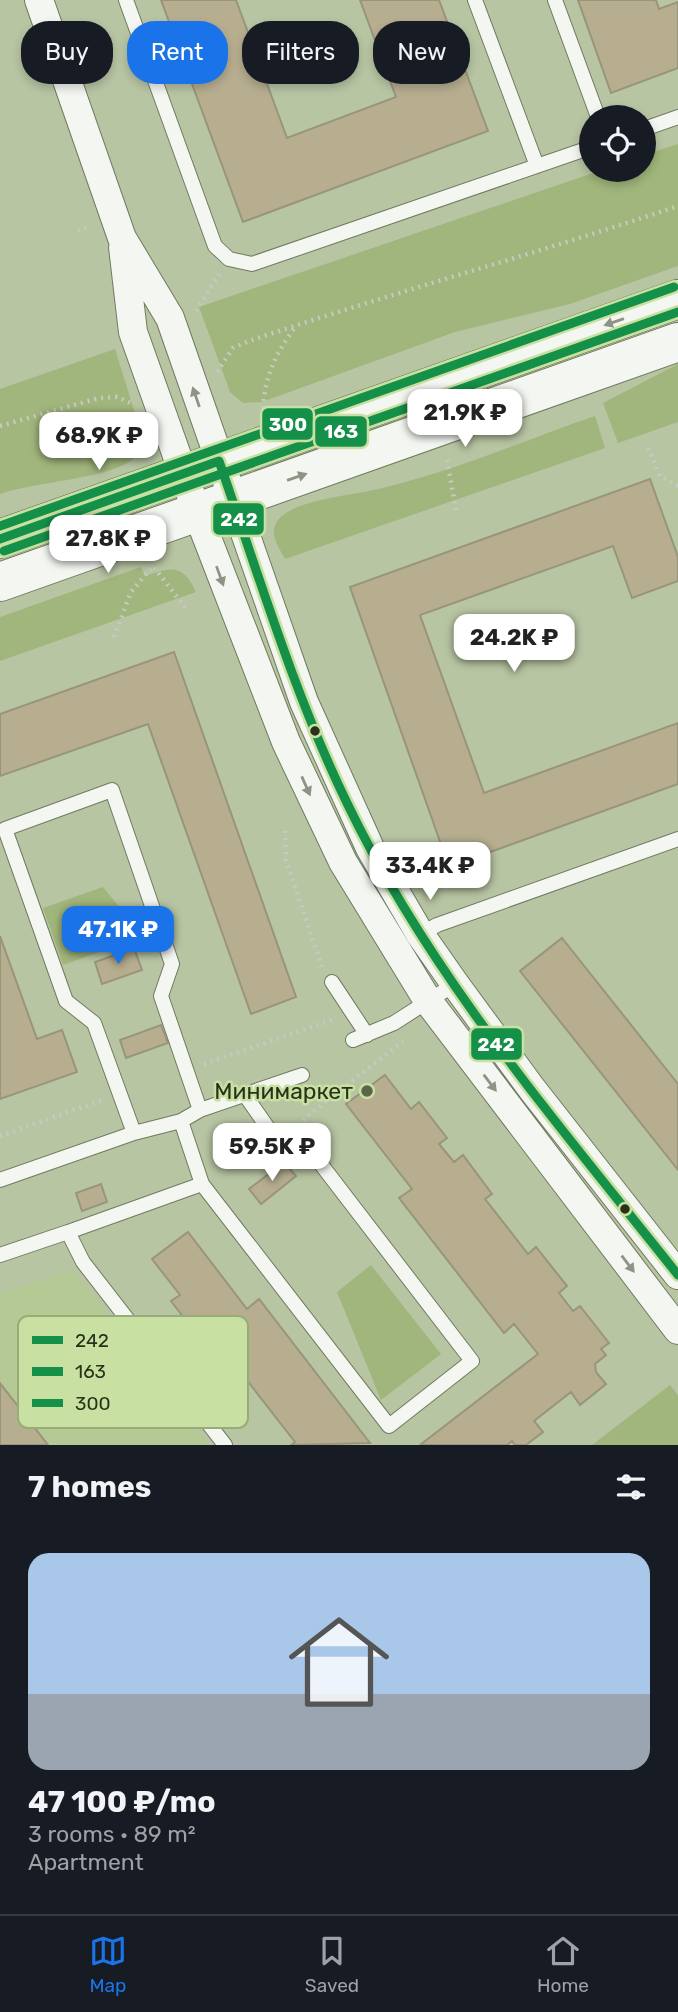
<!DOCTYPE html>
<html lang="en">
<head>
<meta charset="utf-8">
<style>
  :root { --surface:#171b24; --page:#20242c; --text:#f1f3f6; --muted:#9ea1a6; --line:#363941; --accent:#1a73e8 }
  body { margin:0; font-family:Rubik,sans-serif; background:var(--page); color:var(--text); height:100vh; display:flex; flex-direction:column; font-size:26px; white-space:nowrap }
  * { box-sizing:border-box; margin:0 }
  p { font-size:23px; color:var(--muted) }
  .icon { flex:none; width:38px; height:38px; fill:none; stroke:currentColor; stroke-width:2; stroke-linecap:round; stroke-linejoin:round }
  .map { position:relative; height:1445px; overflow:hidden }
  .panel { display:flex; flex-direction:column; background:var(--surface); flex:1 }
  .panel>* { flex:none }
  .guide { position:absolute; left:21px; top:21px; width:637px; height:63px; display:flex; gap:14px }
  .buttons { position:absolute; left:579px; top:105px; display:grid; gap:14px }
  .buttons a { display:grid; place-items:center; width:77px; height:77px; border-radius:50%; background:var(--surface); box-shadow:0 4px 10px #0003; font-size:35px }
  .price { position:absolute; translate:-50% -60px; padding:0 16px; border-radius:14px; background:#fff; color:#222; font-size:23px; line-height:46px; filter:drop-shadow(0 2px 4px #0008) }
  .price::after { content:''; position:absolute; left:50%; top:42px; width:21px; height:16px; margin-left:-10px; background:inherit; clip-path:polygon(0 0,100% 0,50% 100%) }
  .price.selected { background:var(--accent); color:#fff }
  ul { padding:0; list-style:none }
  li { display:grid; align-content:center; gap:14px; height:371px; padding:0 28px }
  li span { display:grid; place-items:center; height:217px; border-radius:21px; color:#555 }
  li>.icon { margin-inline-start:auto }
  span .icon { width:126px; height:126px; fill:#fffc; stroke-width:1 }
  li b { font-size:30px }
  h2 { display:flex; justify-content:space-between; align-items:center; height:84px; padding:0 28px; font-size:30px }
  .pill { padding:0 24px; border-radius:28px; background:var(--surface); box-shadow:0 4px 10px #0003; font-size:24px; line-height:63px }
  .pill.selected { background:var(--accent); color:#fff }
  .dock { display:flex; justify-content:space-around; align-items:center; height:98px; border-top:2px solid var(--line); background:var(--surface); font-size:19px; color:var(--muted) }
  .dock a { display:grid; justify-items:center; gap:4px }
  .dock .selected { color:var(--accent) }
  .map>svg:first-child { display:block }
  .built { fill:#b5c994 }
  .green { fill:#a1b67c }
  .building { fill:#b7ae90; stroke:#98957c; stroke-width:2 }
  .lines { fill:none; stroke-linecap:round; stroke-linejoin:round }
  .service-casing { stroke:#707a5f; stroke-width:16 }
  .minor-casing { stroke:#707a5f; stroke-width:30 }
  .secondary-casing { stroke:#707a5f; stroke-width:40 }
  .path { stroke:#c6cabf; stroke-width:4.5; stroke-dasharray:2 5; stroke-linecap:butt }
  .service { stroke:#f4f6f1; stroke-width:14 }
  .minor { stroke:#f4f6f1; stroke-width:28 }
  .secondary { stroke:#f4f6f1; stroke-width:38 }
  .bus-1-casing { stroke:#c8e0a2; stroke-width:14 }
  .bus-2-casing { stroke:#c8e0a2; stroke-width:14 }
  .bus-3-casing { stroke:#c8e0a2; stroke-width:14 }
  .bus-1 { stroke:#159049; stroke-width:9 }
  .bus-2 { stroke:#159049; stroke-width:9 }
  .bus-3 { stroke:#159049; stroke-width:9 }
  .oneway { fill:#8e9485 }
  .bus-dot { fill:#293219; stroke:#c8e0a2; stroke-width:2.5 }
  .poi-dot { fill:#5b6549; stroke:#c8e0a2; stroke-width:2.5 }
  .labels { text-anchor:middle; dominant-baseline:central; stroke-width:5; stroke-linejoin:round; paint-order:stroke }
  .poi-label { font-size:23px; fill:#293219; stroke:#c8e0a2; text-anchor:end }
  .key { fill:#c8e0a2; stroke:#98ac79; stroke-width:2 }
  .key-label { font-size:19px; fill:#293219 }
  .line-badge { stroke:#c8e0a2; stroke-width:2.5 }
  .badge-label { font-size:19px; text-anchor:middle; font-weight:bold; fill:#fff }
</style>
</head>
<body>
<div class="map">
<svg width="678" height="1445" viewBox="0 0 678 1445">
  <rect width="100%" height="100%" fill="#b8c5a3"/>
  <path class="built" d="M 73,1271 L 209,1445 L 0,1445 L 0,1293 Z"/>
  <path class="green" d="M 678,144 L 678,266 L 570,304 L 455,332 L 262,402 L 243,403 L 230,392 L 199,307 L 602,170 L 644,170 L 644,155 Z
    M 115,349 L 142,436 C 141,445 140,454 132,460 C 106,479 34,482 0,494 L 0,389 Z
    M 678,364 L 678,422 L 618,443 L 603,403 Z
    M 595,416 L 605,448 L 285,559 C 278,546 268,533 278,520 C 292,502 342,496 364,492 C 443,476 519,442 595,416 Z
    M 141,567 L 145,576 C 171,567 183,563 196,592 L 0,661 L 0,617 Z
    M 103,887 L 143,936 L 63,965 L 43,908 Z
    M 371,1265 L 441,1354 L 381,1400 L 337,1292 Z
    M 670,1385 L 678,1395 L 678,1445 L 592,1445 Z"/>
  <path class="building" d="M 161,0 L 236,0 L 287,138 L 396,97 L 360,0 L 439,0 L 488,131 L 243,222 Z
    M 578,0 L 656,0 L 659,9 L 678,2 L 678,68 L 611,93 Z
    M 650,479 L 678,557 L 678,581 L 632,598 L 613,546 L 420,615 L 484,793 L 678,723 L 678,784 L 449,867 L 350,587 Z
    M 174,652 L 296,997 L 251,1014 L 148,724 L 0,776 L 0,714 Z
    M 0,936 L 37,1039 L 62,1030 L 77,1072 L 0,1099 Z
    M 562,938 L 678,1084 L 678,1170 L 520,971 Z
    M 134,948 L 142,970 L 102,984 L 95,962 Z
    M 161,1025 L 168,1043 L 126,1058 L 120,1040 Z
    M 385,1075 L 411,1109 L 419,1102 L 447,1138 L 439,1144 L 454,1162 L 463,1155 L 492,1194 L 485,1199 L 528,1254 L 536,1247 L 567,1286 L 559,1293 L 573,1311 L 580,1306 L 609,1343 L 601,1349 L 606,1355 L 595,1364 L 596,1372 L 606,1384 L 580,1405 L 571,1392 L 534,1421 L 543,1432 L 526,1445 L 515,1445 L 512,1441 L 507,1445 L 420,1445 L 538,1354 L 514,1324 L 504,1333 L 399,1198 L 412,1189 L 346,1104 Z
    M 284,1162 L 296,1176 L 261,1204 L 249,1189 Z
    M 101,1184 L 107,1202 L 82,1211 L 76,1193 Z
    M 188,1232 L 247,1309 L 259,1299 L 370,1443 L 291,1445 L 295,1442 L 249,1383 L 241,1389 L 214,1355 L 222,1348 L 207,1329 L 198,1336 L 171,1301 L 180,1295 L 152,1259 Z
    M 0,1383 L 48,1445 L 0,1445 Z"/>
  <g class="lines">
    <g class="service-casing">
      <path id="service" d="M 126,0 L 215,246 L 229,259 L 252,264 L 592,147
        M 475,0 L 537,166
        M 555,0 L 598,117
        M 644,129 L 678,117
        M 417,936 L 437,925 L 678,839
        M 332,982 L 367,1035
        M 353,1040 L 394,1023 L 455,984
        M 245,1095 L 275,1138 L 307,1146 L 472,1361 L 389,1426 L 202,1184 L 181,1121 L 200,1110 L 302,1075
        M 134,1133 L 94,1023 L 66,1001 L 5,829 L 112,790 L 172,964 L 161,996 L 200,1110
        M 0,1180 L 134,1133 L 181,1121
        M 202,1184 L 68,1232 L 83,1262 L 225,1445
        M 0,1255 L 68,1232"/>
    </g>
    <g class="minor-casing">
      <path id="minor" d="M 39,0 L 122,238 L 170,318 L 304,702 L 370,848 L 420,934 L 455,984 L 532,1089 L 678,1275
        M 123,247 L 133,332 L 197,512 L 286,742 L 343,862 L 428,1001 L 678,1330"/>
    </g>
    <g class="secondary-casing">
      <path id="secondary" d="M 0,539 L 678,299
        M 0,582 L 678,342"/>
    </g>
    <path class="path" d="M 78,231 L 91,226
      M 196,311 L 219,274
      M 217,372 L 233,348 L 249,341 C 391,293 536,254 678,206
      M 263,408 C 265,375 276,353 296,326
      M 0,426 L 99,398 L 117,397 L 131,403
      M 648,448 L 660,476 L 678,486
      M 447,460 L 457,515
      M 114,637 L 131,592 L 153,566 L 188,611
      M 285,831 L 286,860 L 322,967
      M 204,1064 L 335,1019
      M 314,1089 L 324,1102
      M 299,1126 L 306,1117 L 403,1041
      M 0,1136 L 105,1099"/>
    <use href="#service" class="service"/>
    <use href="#minor" class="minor"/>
    <use href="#secondary" class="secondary"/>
    <g class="bus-1-casing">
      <path id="bus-1" d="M 0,539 L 219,461 C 259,576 294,694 347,803 C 430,976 559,1125 678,1275"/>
    </g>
    <g class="bus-2-casing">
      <path id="bus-2" d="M 4,551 L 678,312"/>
    </g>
    <g class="bus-3-casing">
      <path id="bus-3" d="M 0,526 L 674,287"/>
    </g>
    <use href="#bus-1" class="bus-1"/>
    <use href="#bus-2" class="bus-2"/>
    <use href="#bus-3" class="bus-3"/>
  </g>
  <defs><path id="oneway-solid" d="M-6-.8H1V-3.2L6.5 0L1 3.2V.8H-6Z" transform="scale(1.75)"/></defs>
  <g class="oneway">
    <use href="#oneway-solid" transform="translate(614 322) rotate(161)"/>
    <use href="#oneway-solid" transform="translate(196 397) rotate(-109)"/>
    <use href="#oneway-solid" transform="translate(297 477) rotate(-19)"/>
    <use href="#oneway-solid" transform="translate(220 576) rotate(70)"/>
    <use href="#oneway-solid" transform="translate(306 786) rotate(66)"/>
    <use href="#oneway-solid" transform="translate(490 1083) rotate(53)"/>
    <use href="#oneway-solid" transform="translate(628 1264) rotate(53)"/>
  </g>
  <g class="bus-dot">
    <circle cx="315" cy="731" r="6"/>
    <circle cx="625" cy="1209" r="6"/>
  </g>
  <circle class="poi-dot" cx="367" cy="1091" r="7"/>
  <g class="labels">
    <g class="poi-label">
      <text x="353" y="1091">Минимаркет</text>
    </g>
  </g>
  <rect x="18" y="1316" width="230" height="112" rx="10" class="key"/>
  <rect x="32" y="1336" width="31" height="8" fill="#159049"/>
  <rect x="32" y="1367" width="31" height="9" fill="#159049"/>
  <rect x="32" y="1399" width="31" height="8" fill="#159049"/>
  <g class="key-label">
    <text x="75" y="1347">242</text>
    <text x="75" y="1378">163</text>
    <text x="75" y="1410">300</text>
  </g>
  <g class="line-badge">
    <rect x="261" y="407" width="53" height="34" rx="7" fill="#159049"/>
    <rect x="314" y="415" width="54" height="33" rx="7" fill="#159049"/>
    <rect x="212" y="502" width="53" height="34" rx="7" fill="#159049"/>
    <rect x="470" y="1027" width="53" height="34" rx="7" fill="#159049"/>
  </g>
  <g class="badge-label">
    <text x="288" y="431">300</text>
    <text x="341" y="438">163</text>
    <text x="239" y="526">242</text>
    <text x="496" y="1051">242</text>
  </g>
</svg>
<div class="buttons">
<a><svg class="icon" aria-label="locate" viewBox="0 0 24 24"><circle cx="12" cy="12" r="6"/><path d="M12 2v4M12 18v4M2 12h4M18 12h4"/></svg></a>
</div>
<b class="price" style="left:465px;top:449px">21.9K ₽</b>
<b class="price" style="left:99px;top:472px">68.9K ₽</b>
<b class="price" style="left:108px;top:575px">27.8K ₽</b>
<b class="price" style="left:514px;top:674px">24.2K ₽</b>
<b class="price" style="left:430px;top:902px">33.4K ₽</b>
<b class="price selected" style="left:118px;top:966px">47.1K ₽</b>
<b class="price" style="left:272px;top:1183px">59.5K ₽</b>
<div class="guide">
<a class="pill">Buy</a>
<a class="pill selected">Rent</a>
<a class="pill">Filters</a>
<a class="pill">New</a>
</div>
</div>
<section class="panel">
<h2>7 homes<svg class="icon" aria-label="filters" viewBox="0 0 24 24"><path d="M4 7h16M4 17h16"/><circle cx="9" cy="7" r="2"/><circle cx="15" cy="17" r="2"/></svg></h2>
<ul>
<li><span style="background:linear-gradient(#a9c7e8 65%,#9aa5b1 0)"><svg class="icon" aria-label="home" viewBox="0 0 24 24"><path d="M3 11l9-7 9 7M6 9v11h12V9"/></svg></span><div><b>47 100 ₽/mo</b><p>3 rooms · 89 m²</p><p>Apartment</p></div></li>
</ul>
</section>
<nav class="dock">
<a class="selected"><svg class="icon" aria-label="map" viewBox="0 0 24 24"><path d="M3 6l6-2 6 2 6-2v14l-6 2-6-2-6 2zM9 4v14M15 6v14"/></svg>Map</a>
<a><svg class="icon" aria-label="saved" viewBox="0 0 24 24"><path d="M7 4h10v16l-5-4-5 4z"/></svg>Saved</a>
<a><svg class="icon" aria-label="home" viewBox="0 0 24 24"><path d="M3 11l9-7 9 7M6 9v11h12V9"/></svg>Home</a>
</nav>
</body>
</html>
